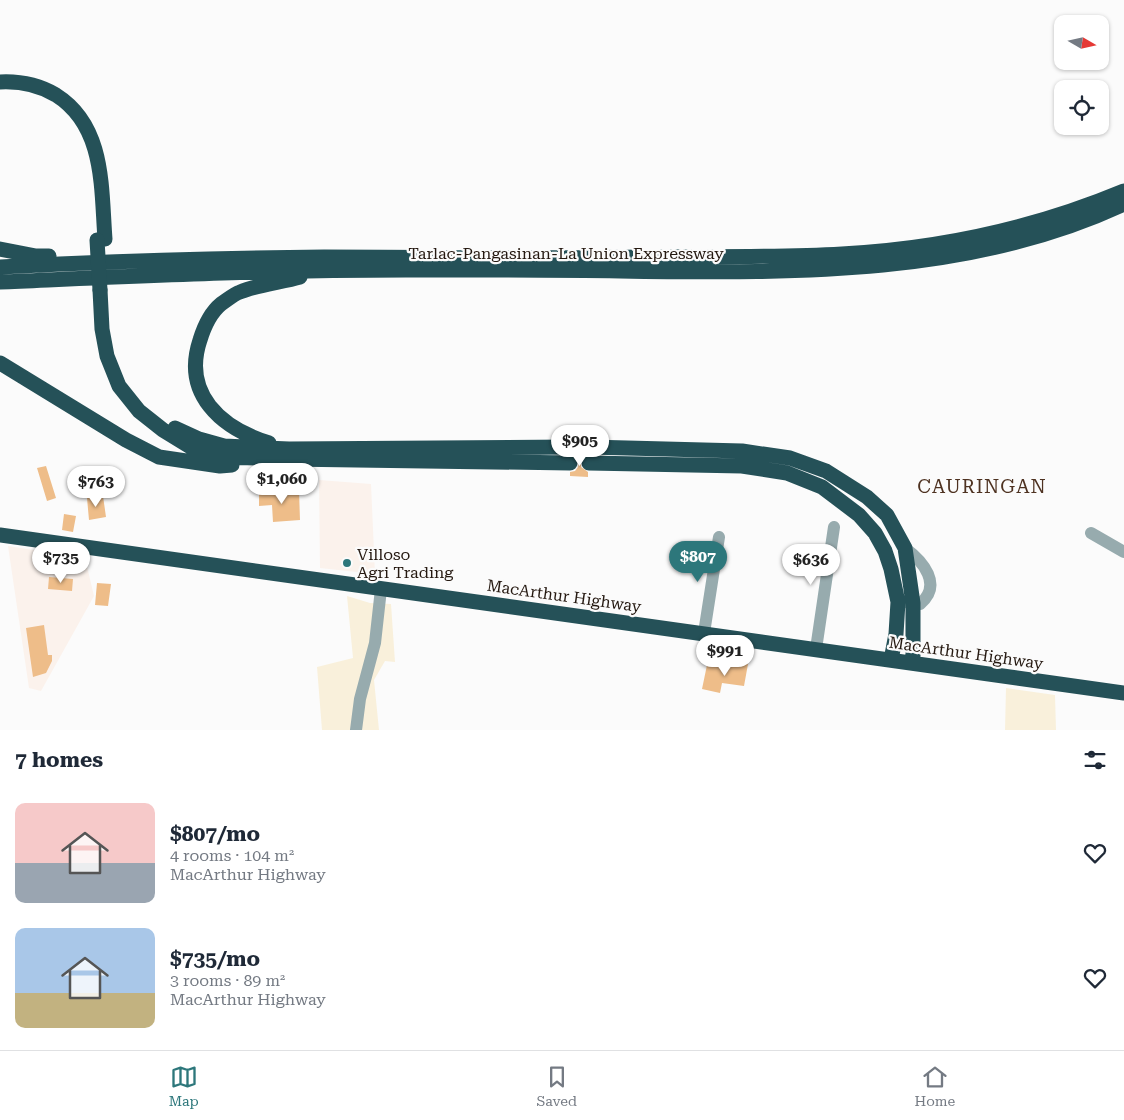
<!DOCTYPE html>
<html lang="en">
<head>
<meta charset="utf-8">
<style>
  :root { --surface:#fff; --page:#f2f2f3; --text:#1f2937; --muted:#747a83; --line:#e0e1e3; --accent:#2d777b }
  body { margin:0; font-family:"Roboto Serif",serif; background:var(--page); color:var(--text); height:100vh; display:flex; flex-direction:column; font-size:19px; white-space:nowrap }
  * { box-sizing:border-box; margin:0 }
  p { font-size:16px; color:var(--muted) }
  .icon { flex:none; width:28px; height:28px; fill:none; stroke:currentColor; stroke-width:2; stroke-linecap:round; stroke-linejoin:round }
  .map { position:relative; height:730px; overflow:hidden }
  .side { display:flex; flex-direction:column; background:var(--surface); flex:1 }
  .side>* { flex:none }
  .needle { width:32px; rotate:99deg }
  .controls { position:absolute; left:1054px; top:15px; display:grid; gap:10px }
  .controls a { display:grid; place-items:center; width:55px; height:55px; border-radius:10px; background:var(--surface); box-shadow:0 1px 4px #0004; font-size:25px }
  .price { position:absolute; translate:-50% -42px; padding:0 11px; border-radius:18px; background:#fff; color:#222; font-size:16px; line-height:32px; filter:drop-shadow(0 1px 2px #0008) }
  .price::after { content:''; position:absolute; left:50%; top:30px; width:15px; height:11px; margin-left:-8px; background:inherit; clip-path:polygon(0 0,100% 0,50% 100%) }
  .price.active { background:var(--accent); color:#fff }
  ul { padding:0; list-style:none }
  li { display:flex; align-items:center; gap:15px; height:125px; padding:0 15px }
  li span { display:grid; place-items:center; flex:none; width:140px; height:100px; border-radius:10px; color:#555 }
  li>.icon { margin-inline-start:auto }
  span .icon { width:60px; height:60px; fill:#fffc; stroke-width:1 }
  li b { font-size:21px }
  h2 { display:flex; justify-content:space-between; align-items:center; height:60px; padding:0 15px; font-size:21px }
  .menu { display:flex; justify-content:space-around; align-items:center; height:70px; border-top:1px solid var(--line); background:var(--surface); font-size:14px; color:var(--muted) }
  .menu a { display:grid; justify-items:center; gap:2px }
  .menu .active { color:var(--accent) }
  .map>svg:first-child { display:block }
  .built { fill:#fbf2ec }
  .industrial { fill:#f9f0db }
  .building { fill:#eebd89 }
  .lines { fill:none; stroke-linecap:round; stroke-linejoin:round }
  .minor { stroke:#97abae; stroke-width:12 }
  .highway { stroke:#255158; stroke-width:15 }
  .highway-bridge { stroke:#255158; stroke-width:15 }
  .poi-dot { fill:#2d777b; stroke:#fbfbfb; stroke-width:2 }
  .labels { text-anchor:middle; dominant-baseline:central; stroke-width:4.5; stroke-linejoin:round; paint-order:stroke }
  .street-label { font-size:16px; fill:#251911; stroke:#fbfbfb }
  .poi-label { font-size:16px; fill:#251911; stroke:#fbfbfb; text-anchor:start }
  .quarter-label { font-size:19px; letter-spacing:1px; fill:#4e3221; stroke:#fbfbfb }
</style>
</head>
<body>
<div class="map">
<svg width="1124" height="730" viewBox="0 0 1124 730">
  <rect width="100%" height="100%" fill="#fbfbfb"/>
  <path class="built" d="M 319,480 L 371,484 L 375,574 L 320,568 Z
    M 8,546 L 85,558 L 94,596 L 41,691 L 29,688 Z"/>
  <path class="industrial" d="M 347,596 L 370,603 L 391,604 L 395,662 L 385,661 L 374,680 L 379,730 L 322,730 L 317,667 L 353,658 Z
    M 1006,688 L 1055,695 L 1056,730 L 1005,730 Z"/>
  <path class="building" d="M 580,449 L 584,455 L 581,459 L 581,467 L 588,472 L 588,477 L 570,476 L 570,472 L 575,471 L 578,467 L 579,463 L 575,455 Z
    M 46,466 L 56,498 L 47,501 L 37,468 Z
    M 299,490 L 300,520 L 273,522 L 272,505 L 259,506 L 259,492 Z
    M 103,496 L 106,517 L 89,520 L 87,498 Z
    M 64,514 L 76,516 L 73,532 L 62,530 Z
    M 49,577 L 73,579 L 72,591 L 48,589 Z
    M 97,583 L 111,584 L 108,606 L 95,605 Z
    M 44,625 L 48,655 L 52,655 L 52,661 L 46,673 L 33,677 L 26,628 Z
    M 730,662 L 748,664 L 744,686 L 722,683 L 720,693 L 702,689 L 707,665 L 729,669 Z"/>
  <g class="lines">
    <path class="minor" d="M 1091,533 L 1124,552
      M 905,548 C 923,561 943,585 920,604 L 906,602
      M 704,633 L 719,537
      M 816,649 L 834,527
      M 356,730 L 360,699 L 375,643 L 381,589"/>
    <path class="highway" d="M 0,82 C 20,81 39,85 56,95 C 105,126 101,187 105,239
      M 0,249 L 36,256 L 49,256
      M 0,267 C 108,261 216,258 324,257 C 429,257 533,259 637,257 C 706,256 774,258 842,254 C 938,249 1035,228 1124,191
      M 0,282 C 144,276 288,269 433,270 C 495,270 558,270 620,271 C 788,273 969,277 1124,204
      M 100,290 L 102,329 L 107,356 L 119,386 L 139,411 L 163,430 L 194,449 L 221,457 L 288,459 L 570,463
      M 0,363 L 126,440 L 159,457 L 220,466 L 232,465
      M 175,428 L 199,439 L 224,446 L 289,449 L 571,447
      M 269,443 C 221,428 182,394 200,340 C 204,327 210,313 221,304 C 227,300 234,294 240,292 C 256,285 283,282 300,277
      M 589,447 L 742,451 L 790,458 L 826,471 L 867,497 L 887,515 L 905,548 L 913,603 L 913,663
      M 589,463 L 742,466 L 787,473 L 822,487 L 859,515 L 875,533 L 885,551 L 891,569 L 898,602 L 896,634 L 891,660
      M 0,535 L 1124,693"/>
    <path class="highway-bridge" d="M 97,240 L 100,290"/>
  </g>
  <circle class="poi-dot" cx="347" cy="563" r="5"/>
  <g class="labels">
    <g class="street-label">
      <text x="566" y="253">Tarlac-Pangasinan-La Union Expressway</text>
      <text transform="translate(564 596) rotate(8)">MacArthur Highway</text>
      <text transform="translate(966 653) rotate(8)">MacArthur Highway</text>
    </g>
    <g class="poi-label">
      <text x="357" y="554">Villoso<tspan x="357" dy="18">Agri Trading</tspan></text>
    </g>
    <g class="quarter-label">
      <text x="982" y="486">CAURINGAN</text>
    </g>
  </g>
</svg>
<div class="controls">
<a><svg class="needle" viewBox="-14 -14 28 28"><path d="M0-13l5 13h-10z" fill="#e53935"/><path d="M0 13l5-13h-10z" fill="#747a83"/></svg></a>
<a><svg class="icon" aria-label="locate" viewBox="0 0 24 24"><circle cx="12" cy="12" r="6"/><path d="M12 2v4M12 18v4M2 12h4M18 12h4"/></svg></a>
</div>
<b class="price" style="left:580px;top:467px">$905</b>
<b class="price" style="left:282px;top:505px">$1,060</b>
<b class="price" style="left:96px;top:508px">$763</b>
<b class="price active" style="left:698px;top:583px">$807</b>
<b class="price" style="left:61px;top:584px">$735</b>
<b class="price" style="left:811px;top:586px">$636</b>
<b class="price" style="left:725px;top:677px">$991</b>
</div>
<section class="side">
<h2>7 homes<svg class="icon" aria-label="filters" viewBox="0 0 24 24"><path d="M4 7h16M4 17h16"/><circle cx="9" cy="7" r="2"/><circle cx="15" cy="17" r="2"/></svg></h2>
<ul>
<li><span style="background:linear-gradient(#f6c9c9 60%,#9aa5b1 0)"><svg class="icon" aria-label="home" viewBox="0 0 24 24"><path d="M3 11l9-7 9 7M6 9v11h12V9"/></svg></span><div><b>$807/mo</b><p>4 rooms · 104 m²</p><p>MacArthur Highway</p></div><svg class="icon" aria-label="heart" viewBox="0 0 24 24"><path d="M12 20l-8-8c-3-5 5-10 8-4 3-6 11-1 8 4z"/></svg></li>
<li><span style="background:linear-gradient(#a9c7e8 65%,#c2b280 0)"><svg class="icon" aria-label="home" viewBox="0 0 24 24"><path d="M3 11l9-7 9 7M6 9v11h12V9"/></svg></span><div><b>$735/mo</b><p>3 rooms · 89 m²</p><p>MacArthur Highway</p></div><svg class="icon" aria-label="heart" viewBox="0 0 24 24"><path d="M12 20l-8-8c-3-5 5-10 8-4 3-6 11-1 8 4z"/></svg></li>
</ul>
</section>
<nav class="menu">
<a class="active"><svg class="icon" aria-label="map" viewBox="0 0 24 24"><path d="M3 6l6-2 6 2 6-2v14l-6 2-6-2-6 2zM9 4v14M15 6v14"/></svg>Map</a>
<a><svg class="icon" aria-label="saved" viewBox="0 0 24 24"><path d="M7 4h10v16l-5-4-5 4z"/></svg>Saved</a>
<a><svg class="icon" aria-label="home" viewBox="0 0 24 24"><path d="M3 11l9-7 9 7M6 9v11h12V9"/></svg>Home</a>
</nav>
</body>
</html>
